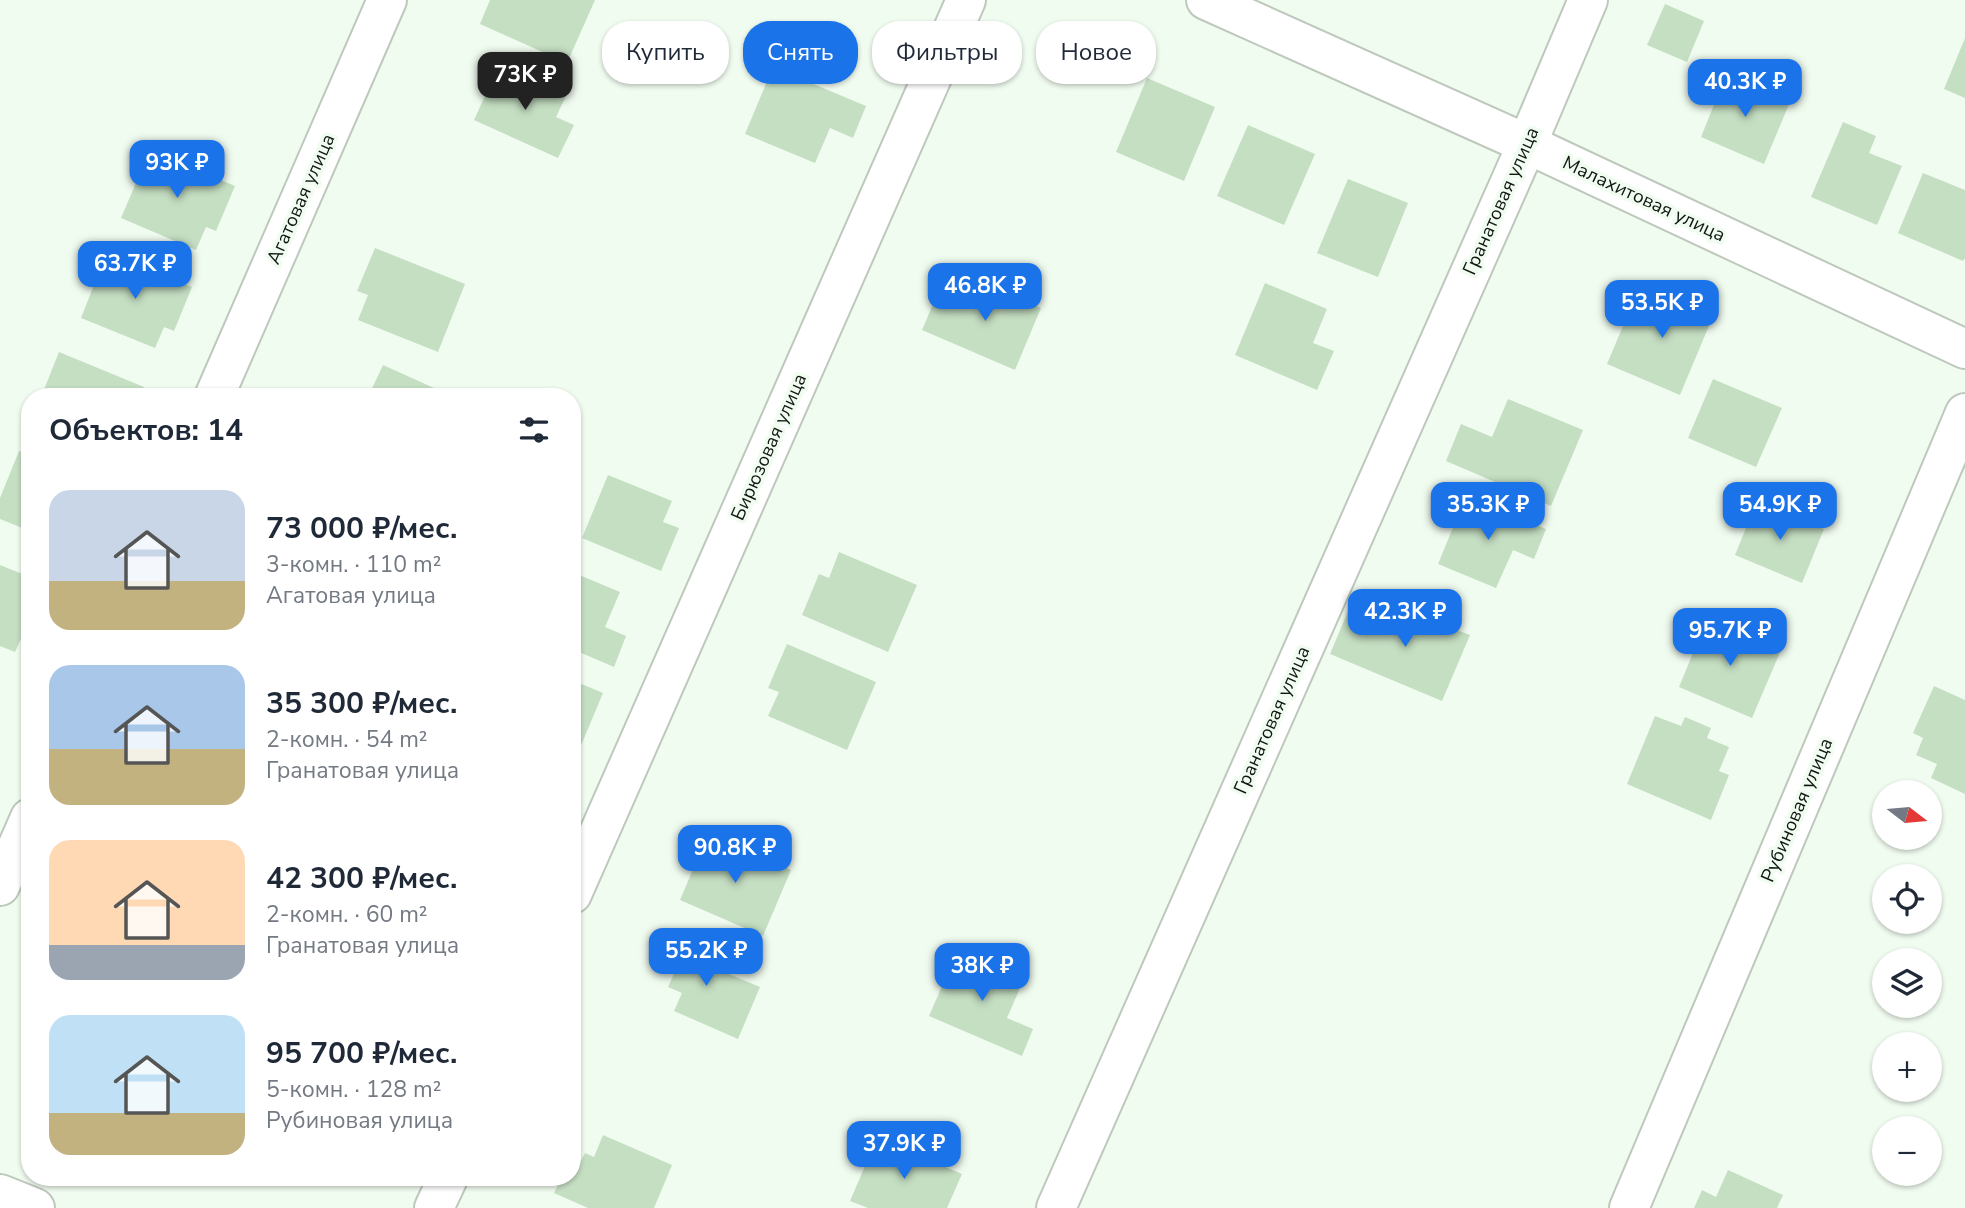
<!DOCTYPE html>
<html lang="ru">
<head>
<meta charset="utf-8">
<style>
  :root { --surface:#fff; --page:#f2f2f3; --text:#1f2937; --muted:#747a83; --accent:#1a73e8 }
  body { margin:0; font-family:"Nunito Sans",sans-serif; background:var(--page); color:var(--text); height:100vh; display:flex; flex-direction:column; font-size:26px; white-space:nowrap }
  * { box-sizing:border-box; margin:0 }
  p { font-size:23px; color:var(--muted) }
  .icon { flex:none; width:38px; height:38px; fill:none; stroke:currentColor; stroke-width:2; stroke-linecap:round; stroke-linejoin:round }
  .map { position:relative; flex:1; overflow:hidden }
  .sheet { position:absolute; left:21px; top:388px; width:560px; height:798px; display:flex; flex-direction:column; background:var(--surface); border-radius:28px; box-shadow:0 2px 5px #0004 }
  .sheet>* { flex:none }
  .guide { position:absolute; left:602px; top:21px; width:665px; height:63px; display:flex; gap:14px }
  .needle { width:46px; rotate:106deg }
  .controls { position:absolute; left:1872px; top:780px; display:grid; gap:14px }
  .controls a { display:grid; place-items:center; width:70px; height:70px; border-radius:50%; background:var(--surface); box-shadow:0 2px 5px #0004; font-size:35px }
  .price { position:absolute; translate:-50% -60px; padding:0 16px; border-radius:14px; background:var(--accent); color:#fff; font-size:23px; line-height:46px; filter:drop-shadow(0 2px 4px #0008) }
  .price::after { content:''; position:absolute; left:50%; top:42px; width:21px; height:16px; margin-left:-10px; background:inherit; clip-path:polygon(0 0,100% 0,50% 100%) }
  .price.active { background:#222; color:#fff }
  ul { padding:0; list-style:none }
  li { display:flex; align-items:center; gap:21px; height:175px; padding:0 28px }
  li span { display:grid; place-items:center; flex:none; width:196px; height:140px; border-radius:21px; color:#555 }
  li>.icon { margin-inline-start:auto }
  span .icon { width:84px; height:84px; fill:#fffc; stroke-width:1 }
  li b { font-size:30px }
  h2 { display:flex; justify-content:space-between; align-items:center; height:84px; padding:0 28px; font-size:30px }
  .tag { padding:0 24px; border-radius:28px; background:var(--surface); box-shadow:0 2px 5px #0004; font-size:24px; line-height:63px }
  .tag.active { background:var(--accent); color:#fff }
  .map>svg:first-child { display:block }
  .building { fill:#c5dfc3 }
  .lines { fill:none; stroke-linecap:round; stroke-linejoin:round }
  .minor-casing { stroke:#bec8bd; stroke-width:42 }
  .minor { stroke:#fff; stroke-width:38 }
  .labels { text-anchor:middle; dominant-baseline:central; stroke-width:7; stroke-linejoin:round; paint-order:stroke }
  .street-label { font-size:19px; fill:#121612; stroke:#f1fcf0 }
</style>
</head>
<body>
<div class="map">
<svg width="1965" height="1208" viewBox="0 0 1965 1208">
  <rect width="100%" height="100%" fill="#f1fcf0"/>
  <path class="building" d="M 490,0 L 595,0 L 567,63 L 480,24 Z
    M 1665,4 L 1704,21 L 1687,62 L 1647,45 Z
    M 1965,38 L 1965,98 L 1944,89 Z
    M 499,65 L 566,96 L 556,117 L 574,125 L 558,158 L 474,120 Z
    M 773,67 L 866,106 L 853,138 L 830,128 L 815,163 L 745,134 Z
    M 1726,75 L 1790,102 L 1764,164 L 1701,137 Z
    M 1147,78 L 1215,107 L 1184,181 L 1116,152 Z
    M 1843,122 L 1876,136 L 1869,153 L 1902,166 L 1877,225 L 1811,197 Z
    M 1248,125 L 1315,154 L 1284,225 L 1217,196 Z
    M 150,150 L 235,186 L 216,231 L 206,227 L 196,250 L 121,218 Z
    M 1923,173 L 1965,190 L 1965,258 L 1963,261 L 1898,233 Z
    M 1348,179 L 1408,203 L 1378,277 L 1317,253 Z
    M 375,248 L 465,284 L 438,352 L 358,320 L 368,295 L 357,291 Z
    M 107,252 L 192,287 L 174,331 L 164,327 L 155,348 L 81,318 Z
    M 973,279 L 1041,308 L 1015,370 L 922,330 L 938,292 L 963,303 Z
    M 1265,283 L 1327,309 L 1313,343 L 1334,351 L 1317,390 L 1235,355 Z
    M 1672,291 L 1716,309 L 1680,395 L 1607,364 L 1636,295 L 1665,307 Z
    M 59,352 L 144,387 L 140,397 L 41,397 Z
    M 383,365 L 454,397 L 368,397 Z
    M 1713,379 L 1782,408 L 1756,467 L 1688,438 Z
    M 1508,399 L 1583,430 L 1551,506 L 1446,461 L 1461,424 L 1492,437 Z
    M 19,451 L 30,455 L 30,531 L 0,519 L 0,498 Z
    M 608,475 L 672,501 L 663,522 L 679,528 L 661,571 L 582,538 Z
    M 1466,496 L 1546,529 L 1534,559 L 1513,550 L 1496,588 L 1438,564 Z
    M 1757,501 L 1824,529 L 1802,583 L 1735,555 Z
    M 839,552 L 917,585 L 888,652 L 802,615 L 819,574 L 829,578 Z
    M 0,565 L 30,577 L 30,619 L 15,652 L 0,646 Z
    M 572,572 L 620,592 L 605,627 L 626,636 L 614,667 L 572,649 Z
    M 1426,606 L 1455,619 L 1451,628 L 1470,635 L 1442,701 L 1330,654 L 1349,609 L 1394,627 L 1402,607 L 1422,615 Z
    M 1707,619 L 1781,650 L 1752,718 L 1679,687 Z
    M 787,644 L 876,682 L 847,750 L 768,716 L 779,692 L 768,688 Z
    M 572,680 L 603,693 L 572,767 Z
    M 1934,686 L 1965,700 L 1965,794 L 1931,778 L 1937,764 L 1916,755 L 1923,738 L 1913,733 Z
    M 1655,716 L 1681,726 L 1685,717 L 1711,728 L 1707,738 L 1729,747 L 1719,771 L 1729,775 L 1711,820 L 1627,784 Z
    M 708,834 L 791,870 L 763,936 L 680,900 Z
    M 663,932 L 705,950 L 700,962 L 760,987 L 738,1039 L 674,1011 L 682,993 L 668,987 L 677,967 L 652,957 Z
    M 958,950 L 1024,979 L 1007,1018 L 1033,1029 L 1022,1056 L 929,1016 Z
    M 603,1135 L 672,1165 L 654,1208 L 588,1208 L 554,1193 L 561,1178 L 572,1178 L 572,1158 L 581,1161 L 585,1153 L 594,1157 Z
    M 877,1138 L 962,1174 L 947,1208 L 868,1208 L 850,1201 Z
    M 1728,1170 L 1783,1195 L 1777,1208 L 1694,1208 L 1702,1190 L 1716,1197 Z"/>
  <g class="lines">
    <g class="minor-casing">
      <path id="minor" d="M 1206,0 L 1527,144 L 1965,349
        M 214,397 L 387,0
        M 0,886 L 30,818
        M 572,894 L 966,0
        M 0,1194 L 35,1208
        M 434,1208 L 448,1178
        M 1056,1208 L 1527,144 L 1588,0
        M 1629,1208 L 1965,413"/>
    </g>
    <use href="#minor" class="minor"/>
  </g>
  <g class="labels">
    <g class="street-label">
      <text transform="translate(301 199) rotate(-66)">Агатовая улица</text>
      <text transform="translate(1644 199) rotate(25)">Малахитовая улица</text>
      <text transform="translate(1501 201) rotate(-66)">Гранатовая улица</text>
      <text transform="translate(769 447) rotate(-66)">Бирюзовая улица</text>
      <text transform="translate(1272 720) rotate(-66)">Гранатовая улица</text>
      <text transform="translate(1797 810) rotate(-67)">Рубиновая улица</text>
    </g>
  </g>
</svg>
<div class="controls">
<a><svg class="needle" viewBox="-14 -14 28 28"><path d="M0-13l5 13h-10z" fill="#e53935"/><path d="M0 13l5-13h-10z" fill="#747a83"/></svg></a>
<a><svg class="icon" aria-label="locate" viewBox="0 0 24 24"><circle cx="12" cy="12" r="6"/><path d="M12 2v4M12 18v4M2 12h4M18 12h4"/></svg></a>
<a><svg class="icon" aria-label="layers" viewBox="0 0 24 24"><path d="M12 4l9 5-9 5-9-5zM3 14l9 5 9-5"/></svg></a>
<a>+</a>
<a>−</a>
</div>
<b class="price active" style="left:525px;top:112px">73K ₽</b>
<b class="price" style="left:1745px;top:119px">40.3K ₽</b>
<b class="price" style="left:177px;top:200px">93K ₽</b>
<b class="price" style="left:135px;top:301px">63.7K ₽</b>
<b class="price" style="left:985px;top:323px">46.8K ₽</b>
<b class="price" style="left:1662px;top:340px">53.5K ₽</b>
<b class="price" style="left:1488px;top:542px">35.3K ₽</b>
<b class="price" style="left:1780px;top:542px">54.9K ₽</b>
<b class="price" style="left:1405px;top:649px">42.3K ₽</b>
<b class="price" style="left:1730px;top:668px">95.7K ₽</b>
<b class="price" style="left:735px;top:885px">90.8K ₽</b>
<b class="price" style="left:706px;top:988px">55.2K ₽</b>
<b class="price" style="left:982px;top:1003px">38K ₽</b>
<b class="price" style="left:904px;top:1181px">37.9K ₽</b>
<div class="guide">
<a class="tag">Купить</a>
<a class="tag active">Снять</a>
<a class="tag">Фильтры</a>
<a class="tag">Новое</a>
</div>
<section class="sheet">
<h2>Объектов: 14<svg class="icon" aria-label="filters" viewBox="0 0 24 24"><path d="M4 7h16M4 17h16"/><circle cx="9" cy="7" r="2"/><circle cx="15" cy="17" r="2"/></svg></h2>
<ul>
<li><span style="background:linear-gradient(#c9d6e8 65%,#c2b280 0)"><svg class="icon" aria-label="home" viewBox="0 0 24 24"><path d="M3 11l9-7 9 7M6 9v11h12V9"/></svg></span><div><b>73 000 ₽/мес.</b><p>3-комн. · 110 m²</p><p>Агатовая улица</p></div></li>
<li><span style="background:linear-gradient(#a9c7e8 60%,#c2b280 0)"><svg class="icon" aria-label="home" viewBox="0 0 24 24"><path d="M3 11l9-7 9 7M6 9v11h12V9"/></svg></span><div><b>35 300 ₽/мес.</b><p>2-комн. · 54 m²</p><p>Гранатовая улица</p></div></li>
<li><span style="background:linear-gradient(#ffd9b3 75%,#9aa5b1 0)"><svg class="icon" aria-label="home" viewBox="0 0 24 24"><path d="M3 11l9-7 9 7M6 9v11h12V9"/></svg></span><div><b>42 300 ₽/мес.</b><p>2-комн. · 60 m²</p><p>Гранатовая улица</p></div></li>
<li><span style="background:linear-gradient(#bfe0f5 70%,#c2b280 0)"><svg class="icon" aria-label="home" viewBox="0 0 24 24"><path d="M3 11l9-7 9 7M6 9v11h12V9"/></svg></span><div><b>95 700 ₽/мес.</b><p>5-комн. · 128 m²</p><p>Рубиновая улица</p></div></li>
</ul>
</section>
</div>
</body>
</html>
